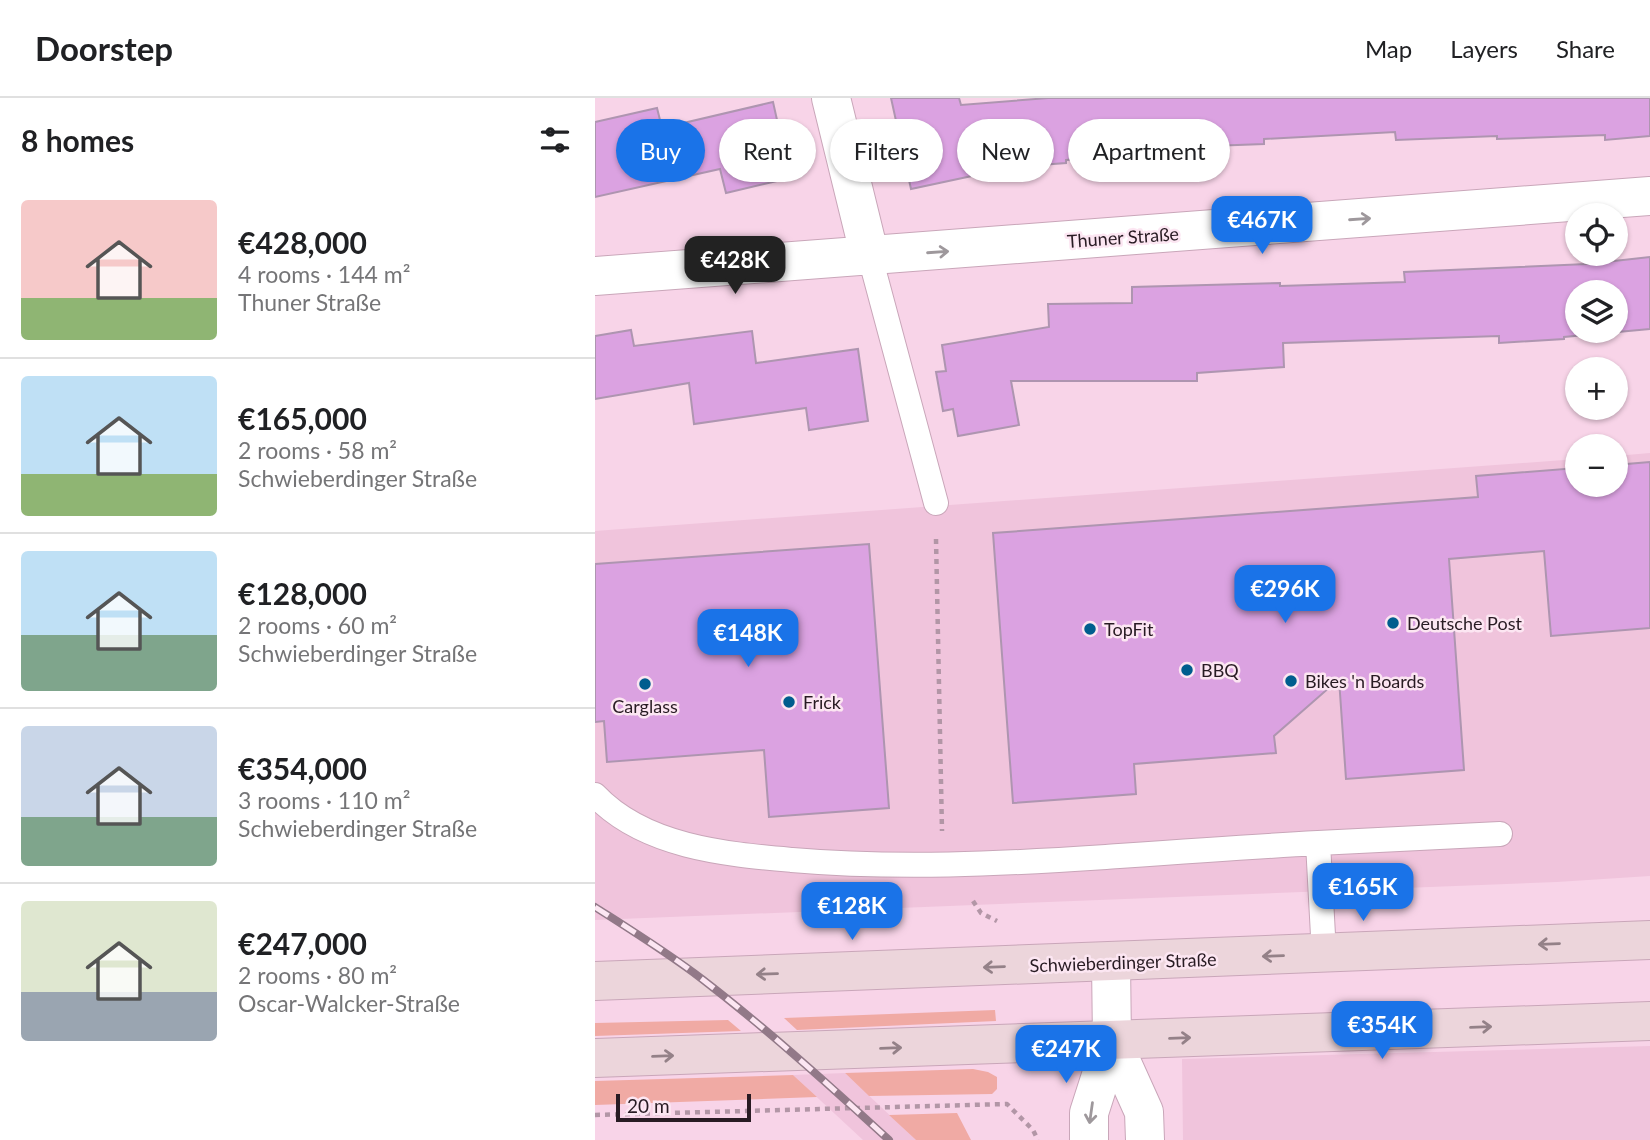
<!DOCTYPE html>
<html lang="en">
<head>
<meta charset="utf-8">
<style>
  :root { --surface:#fff; --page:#f6f6f6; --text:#202124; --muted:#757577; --line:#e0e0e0; --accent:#1a73e8 }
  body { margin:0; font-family:Lato,sans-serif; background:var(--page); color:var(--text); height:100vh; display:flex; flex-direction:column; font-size:26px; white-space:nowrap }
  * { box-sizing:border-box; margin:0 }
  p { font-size:23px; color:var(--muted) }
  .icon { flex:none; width:38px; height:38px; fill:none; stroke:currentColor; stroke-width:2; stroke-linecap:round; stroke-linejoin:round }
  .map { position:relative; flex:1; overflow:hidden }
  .panel { display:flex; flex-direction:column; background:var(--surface); width:595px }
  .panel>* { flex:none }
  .hud { position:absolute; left:21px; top:21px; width:665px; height:63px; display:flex; gap:14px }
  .buttons { position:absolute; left:970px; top:105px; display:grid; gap:14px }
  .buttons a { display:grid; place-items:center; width:63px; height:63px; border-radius:50%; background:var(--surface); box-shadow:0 2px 5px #0004; font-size:35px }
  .scale { position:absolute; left:21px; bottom:18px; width:135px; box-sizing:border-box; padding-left:7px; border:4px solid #281b23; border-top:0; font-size:19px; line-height:24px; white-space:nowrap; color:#281b23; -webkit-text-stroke:5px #fce6f2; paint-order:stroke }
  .price { position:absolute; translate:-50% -60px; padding:0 16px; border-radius:14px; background:var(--accent); color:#fff; font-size:23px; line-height:46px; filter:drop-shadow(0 2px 4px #0008) }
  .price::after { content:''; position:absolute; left:50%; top:42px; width:21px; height:16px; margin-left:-10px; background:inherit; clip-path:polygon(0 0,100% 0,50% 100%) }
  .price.selected { background:#222; color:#fff }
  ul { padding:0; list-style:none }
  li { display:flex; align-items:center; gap:21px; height:175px; padding:0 21px }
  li+li { border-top:2px solid var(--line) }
  li span { display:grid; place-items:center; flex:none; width:196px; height:140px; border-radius:7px; color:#555 }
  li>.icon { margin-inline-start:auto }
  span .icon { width:84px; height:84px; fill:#fffc; stroke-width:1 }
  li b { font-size:30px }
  h2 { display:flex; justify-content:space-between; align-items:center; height:84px; padding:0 21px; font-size:30px }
  .tag { padding:0 24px; border-radius:32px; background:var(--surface); box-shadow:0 2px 5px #0004; font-size:24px; line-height:63px }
  .tag.selected { background:var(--accent); color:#fff }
  header { display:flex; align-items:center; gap:42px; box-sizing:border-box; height:98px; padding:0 35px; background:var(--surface); border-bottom:2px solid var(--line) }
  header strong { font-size:33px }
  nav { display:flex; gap:38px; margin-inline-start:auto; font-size:24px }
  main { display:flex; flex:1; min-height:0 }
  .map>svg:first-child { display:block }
  .built { fill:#f0c4dc }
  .grass { fill:#f0aaa4 }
  .building { fill:#dba2e1; stroke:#ae95b0; stroke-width:2; fill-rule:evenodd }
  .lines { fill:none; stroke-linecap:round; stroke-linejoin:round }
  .lane-casing { stroke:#c9a6b9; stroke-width:26 }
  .street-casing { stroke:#c9a6b9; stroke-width:40 }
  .secondary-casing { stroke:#c9a6b9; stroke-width:40 }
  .path { stroke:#b296a6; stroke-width:4.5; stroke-dasharray:5 5; stroke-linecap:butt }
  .lane { stroke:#fff; stroke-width:24 }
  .street { stroke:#fff; stroke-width:38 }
  .secondary { stroke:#ecd5db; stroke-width:38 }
  .rail-casing { stroke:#927988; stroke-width:8 }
  .rail { stroke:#fce6f2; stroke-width:5; stroke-dasharray:16; stroke-linecap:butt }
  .oneway { stroke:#9e989c }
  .oneway2 { stroke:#948188 }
  .poi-dot { fill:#005d8e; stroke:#fce6f2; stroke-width:2.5 }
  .labels { text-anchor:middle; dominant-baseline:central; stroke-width:5; stroke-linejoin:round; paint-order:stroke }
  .street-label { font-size:18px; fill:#281b23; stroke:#fce6f2 }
  .poi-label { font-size:18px; fill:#281b23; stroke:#fce6f2; text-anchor:start }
</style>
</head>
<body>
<header>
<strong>Doorstep</strong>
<nav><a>Map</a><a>Layers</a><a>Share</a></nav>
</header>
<main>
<section class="panel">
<h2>8 homes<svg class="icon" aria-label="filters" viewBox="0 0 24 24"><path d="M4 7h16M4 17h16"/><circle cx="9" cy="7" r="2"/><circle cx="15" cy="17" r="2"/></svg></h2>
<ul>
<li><span style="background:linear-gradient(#f6c9c9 70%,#8fb573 0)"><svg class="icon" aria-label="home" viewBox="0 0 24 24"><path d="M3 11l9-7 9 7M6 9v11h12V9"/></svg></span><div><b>€428,000</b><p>4 rooms · 144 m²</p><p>Thuner Straße</p></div></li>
<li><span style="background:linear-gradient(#bfe0f5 70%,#8fb573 0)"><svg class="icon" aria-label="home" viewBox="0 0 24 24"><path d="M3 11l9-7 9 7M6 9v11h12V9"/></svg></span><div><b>€165,000</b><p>2 rooms · 58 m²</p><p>Schwieberdinger Straße</p></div></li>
<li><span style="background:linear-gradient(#bfe0f5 60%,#7fa58c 0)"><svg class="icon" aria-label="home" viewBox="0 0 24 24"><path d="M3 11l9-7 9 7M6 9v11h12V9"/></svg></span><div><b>€128,000</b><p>2 rooms · 60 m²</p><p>Schwieberdinger Straße</p></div></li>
<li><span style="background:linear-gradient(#c9d6e8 65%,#7fa58c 0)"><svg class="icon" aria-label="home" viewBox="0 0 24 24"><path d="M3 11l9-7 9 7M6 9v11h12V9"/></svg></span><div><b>€354,000</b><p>3 rooms · 110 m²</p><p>Schwieberdinger Straße</p></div></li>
<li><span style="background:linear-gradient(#dfe7d0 65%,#9aa5b1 0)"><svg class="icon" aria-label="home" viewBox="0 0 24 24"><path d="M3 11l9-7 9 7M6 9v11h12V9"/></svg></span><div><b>€247,000</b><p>2 rooms · 80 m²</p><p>Oscar-Walcker-Straße</p></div></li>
</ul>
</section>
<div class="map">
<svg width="1055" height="1042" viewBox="0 0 1055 1042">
  <rect width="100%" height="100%" fill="#f8d4e8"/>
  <path class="built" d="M 1055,355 L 1055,778 L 962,784 L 0,822 L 0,433 L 982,361 L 982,387 L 1020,387 L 1020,358 Z
    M 1055,948 L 1055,1042 L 588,1042 L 587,961 Z
    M 250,975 L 321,1042 L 268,1042 L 198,977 Z"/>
  <path class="grass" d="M 400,912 L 401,923 L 202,932 L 189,920 Z
    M 133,922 L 146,933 L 0,938 L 0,925 Z
    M 378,971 L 393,974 L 402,979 L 402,991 L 397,996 L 274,998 L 250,975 Z
    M 198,977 L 222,999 L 0,1007 L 0,983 Z
    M 362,1015 L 376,1042 L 321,1042 L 294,1017 Z"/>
  <path class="building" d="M 296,0 L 364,0 L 366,7 L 453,0 L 1055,0 L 1055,38 L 1010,42 L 1010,37 L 902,41 L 902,38 L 801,42 L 800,34 L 669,41 L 669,46 L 561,50 L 562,57 L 471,62 L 471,65 L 419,69 L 316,91 Z
    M 178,4 L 195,80 L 131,95 L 125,71 L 0,99 L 0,24 L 62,10 L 67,30 Z
    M 1055,159 L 1055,231 L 969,239 L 969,241 L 904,245 L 904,238 L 688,245 L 689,269 L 602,275 L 602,283 L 416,283 L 424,327 L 363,338 L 358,311 L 348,313 L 341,274 L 351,273 L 347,247 L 454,229 L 453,206 L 537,205 L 537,189 L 685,185 L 685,188 L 810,184 L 809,174 L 992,166 ZM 982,194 L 1020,194 L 1020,233 L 982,233 Z
    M 36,232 L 39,248 L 157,233 L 161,265 L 263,251 L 273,323 L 214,332 L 211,310 L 99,326 L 94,285 L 0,301 L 0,238 Z
    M 1055,364 L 1055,530 L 956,538 L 949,453 L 854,461 L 869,672 L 751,681 L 744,581 L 679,638 L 681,655 L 539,666 L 541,696 L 418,705 L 398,435 L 883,399 L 881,378 L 982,370 L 982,387 L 1020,387 L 1020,367 Z
    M 274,446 L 294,710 L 174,719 L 169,652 L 12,664 L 9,623 L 0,624 L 0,466 Z"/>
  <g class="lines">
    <g class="lane-casing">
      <path id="lane" d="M 275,159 L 341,405
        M 0,697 C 49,749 130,756 197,762 C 302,771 406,766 511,759 C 582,754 652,749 723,745
        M 729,856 L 723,745 L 905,736"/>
    </g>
    <g class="street-casing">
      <path id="street" d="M 236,0 L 275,159
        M 0,178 L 1055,98
        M 517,943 L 549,1014 L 550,1042
        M 494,1042 L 494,1015 L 517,943 L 516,864"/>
    </g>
    <g class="secondary-casing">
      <path id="secondary" d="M 0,883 L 1055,842
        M 0,960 L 1055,923"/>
    </g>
    <path class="path" d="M 341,441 L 347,733
      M 378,803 L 386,815 L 402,823
      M 0,1017 L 412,1006 L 438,1032 L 443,1042"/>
    <use href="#lane" class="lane"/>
    <use href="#street" class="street"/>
    <use href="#secondary" class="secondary"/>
    <g class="rail-casing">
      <path id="rail" d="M 0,809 C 36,832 73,855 107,881 C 172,931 233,986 294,1042"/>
    </g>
    <use href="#rail" class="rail"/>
  </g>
  <defs><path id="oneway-shaft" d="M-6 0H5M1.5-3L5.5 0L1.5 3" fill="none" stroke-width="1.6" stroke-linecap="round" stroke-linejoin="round" transform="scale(1.75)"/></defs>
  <g class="oneway">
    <use href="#oneway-shaft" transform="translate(765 121) rotate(-4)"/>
    <use href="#oneway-shaft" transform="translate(343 154) rotate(-4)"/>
    <use href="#oneway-shaft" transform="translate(496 1015) rotate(98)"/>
  </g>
  <g class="oneway2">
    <use href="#oneway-shaft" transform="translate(954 846) rotate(178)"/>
    <use href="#oneway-shaft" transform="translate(678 858) rotate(178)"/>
    <use href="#oneway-shaft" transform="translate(399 869) rotate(178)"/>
    <use href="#oneway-shaft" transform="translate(172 876) rotate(178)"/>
    <use href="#oneway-shaft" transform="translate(886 929) rotate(-2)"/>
    <use href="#oneway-shaft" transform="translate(585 940) rotate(-2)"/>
    <use href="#oneway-shaft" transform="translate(296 950) rotate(-2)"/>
    <use href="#oneway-shaft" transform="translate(68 958) rotate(-2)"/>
  </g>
  <g class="poi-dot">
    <circle cx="798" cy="525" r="7"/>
    <circle cx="495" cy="531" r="7"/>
    <circle cx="592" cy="572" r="7"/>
    <circle cx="696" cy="583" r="7"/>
    <circle cx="50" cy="586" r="7"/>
    <circle cx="194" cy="604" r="7"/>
  </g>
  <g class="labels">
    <g class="street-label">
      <text transform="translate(528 139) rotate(-4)">Thuner Straße</text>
      <text transform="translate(528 864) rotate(-2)">Schwieberdinger Straße</text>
    </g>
    <g class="poi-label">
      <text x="812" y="525">Deutsche Post</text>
      <text x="509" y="531">TopFit</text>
      <text x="606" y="572">BBQ</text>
      <text x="710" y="583">Bikes 'n Boards</text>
      <text x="208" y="604">Frick</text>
      <text x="50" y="608" text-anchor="middle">Carglass</text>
    </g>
  </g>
</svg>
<div class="buttons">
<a><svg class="icon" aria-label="locate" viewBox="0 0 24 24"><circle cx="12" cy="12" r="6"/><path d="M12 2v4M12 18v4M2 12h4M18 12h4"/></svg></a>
<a><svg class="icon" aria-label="layers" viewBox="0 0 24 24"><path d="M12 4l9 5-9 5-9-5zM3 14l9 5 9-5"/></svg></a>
<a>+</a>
<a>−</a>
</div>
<div class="scale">20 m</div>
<b class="price" style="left:667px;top:158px">€467K</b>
<b class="price selected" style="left:140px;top:198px">€428K</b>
<b class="price" style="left:690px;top:527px">€296K</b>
<b class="price" style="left:153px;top:571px">€148K</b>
<b class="price" style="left:768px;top:825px">€165K</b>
<b class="price" style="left:257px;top:844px">€128K</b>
<b class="price" style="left:787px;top:963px">€354K</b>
<b class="price" style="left:471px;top:987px">€247K</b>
<div class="hud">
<a class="tag selected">Buy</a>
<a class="tag">Rent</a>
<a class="tag">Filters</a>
<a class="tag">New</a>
<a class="tag">Apartment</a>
</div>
</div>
</main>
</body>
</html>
